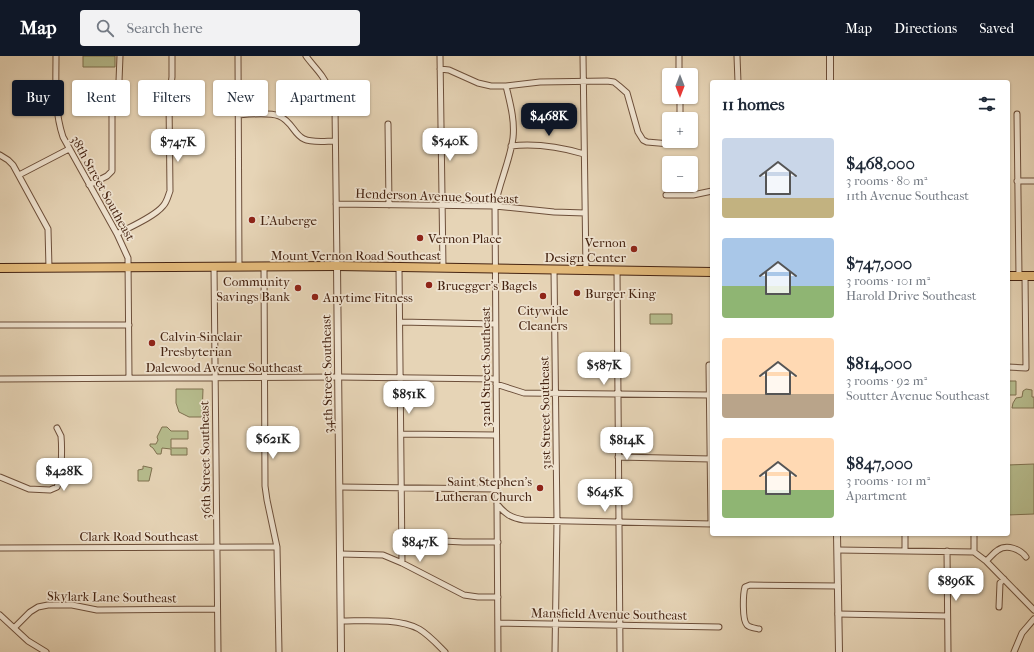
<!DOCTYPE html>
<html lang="en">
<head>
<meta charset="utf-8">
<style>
  :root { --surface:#fff; --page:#f2f2f3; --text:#1f2937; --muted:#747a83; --accent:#111827 }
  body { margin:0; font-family:"IM FELL French Canon",serif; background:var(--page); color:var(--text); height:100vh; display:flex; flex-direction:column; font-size:15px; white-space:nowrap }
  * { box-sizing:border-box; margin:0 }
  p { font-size:13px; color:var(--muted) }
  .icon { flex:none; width:22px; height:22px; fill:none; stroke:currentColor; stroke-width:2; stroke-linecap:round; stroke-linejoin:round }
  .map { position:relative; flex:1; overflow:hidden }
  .panel { position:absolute; left:710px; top:24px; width:300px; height:456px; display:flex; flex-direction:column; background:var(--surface); border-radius:4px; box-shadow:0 1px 3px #0004 }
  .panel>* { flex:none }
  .hud { position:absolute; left:12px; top:24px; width:380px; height:36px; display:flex; gap:8px }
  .needle { width:26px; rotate:180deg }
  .buttons { position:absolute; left:662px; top:12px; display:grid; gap:8px }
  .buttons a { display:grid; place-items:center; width:36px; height:36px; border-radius:4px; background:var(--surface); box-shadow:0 1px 3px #0004; font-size:20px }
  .price { position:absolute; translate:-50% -34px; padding:0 9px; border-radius:8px; background:#fff; color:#222; font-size:13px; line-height:26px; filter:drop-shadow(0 1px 2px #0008) }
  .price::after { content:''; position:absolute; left:50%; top:24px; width:12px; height:9px; margin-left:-6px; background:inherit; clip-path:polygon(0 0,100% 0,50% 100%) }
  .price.current { background:var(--accent); color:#fff }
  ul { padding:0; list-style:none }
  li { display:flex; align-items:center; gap:12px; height:100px; padding:0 12px }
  li span { display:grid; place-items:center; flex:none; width:112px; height:80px; border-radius:4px; color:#555 }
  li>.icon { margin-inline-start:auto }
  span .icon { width:48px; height:48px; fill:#fffc; stroke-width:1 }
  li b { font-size:17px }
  h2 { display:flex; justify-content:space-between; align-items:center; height:48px; padding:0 12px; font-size:17px }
  .tag { padding:0 14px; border-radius:4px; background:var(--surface); box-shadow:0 1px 3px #0004; font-size:14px; line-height:36px }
  .tag.current { background:var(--accent); color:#fff }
  header { display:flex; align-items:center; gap:24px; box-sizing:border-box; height:56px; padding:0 20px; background:var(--accent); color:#fff }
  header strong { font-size:19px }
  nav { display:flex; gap:22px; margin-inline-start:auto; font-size:14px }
  .search { width:280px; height:36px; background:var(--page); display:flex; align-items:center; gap:10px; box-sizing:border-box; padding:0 14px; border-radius:4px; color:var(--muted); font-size:15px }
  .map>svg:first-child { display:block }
  .green { fill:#b6bc8d; stroke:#7e704f }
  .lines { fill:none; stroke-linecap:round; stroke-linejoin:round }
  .minor-casing { stroke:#6d4f3a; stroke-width:7 }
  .tertiary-casing { stroke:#6d4f3a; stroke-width:8 }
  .primary-casing { stroke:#452311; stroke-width:10 }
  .minor { stroke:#efe3d0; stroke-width:5 }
  .tertiary { stroke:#efe3d0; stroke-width:6 }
  .primary { stroke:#e3ba7b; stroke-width:8 }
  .poi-dot { fill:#8f2418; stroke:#efe3d0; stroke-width:1.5 }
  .labels { text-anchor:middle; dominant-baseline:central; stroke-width:3.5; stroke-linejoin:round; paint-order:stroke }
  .street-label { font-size:13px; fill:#452311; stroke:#efe3d0 }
  .poi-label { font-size:13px; fill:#452311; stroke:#efe3d0; text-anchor:start }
</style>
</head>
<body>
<header>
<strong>Map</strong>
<div class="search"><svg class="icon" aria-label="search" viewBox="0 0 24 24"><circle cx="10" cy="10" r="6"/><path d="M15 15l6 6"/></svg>Search here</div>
<nav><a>Map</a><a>Directions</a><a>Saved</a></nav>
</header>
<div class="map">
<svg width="1034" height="596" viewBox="0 0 1034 596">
  <rect width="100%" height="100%" fill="#e6d4b6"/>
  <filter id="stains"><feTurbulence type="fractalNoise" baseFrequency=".005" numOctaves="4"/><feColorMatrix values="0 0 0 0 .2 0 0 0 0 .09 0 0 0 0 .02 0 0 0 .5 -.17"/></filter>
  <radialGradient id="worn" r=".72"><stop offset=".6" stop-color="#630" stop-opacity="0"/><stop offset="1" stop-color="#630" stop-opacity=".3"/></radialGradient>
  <path class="green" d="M 83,0 L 115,0 L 115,11 L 83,11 Z
    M 650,258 L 672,258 L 672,268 L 650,268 Z
    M 1008,325 L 1016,325 L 1016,339 L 1008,339 Z
    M 176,333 L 203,333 L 202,361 L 189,361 L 179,356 L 176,347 Z
    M 1026,333 L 1032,334 L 1032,341 L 1034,341 L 1034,352 L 1012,352 L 1013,347 L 1016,342 L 1022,341 L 1023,335 Z
    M 162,371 L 167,371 L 171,375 L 188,375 L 188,383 L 171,383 L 171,392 L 187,392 L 187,399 L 171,399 L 171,393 L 162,392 L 161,398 L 157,398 L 153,392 L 150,390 L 150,388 L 156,388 L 158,384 L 157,381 Z
    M 1034,408 L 1034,458 L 1008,459 L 1008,409 Z
    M 143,410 L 152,412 L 149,425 L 138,425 L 138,414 L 143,413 Z"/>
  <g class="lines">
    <g class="minor-casing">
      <path id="minor" d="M 56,0 C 56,27 54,54 63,81 L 117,178 L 128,202 L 129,322
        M 238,0 L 239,211
        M 306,0 C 311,7 317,13 322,20 C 329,30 333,40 335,52 L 337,210
        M 440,0 L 443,212
        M 583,0 L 586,214
        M 679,0 L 679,19
        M 737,0 L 738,26
        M 440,13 L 449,14 L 478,27 L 491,30 L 506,30 L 540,26 L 607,25 L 614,26 L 619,30 L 627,37 L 638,76 L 643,84 L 647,86 L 670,88 L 676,85
        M 680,41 L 680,63
        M 1017,58 L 1019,220
        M 238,59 C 250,58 269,56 279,60 C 292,65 294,79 304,83 C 312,87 326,85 335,85
        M 388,68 L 389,149
        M 511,90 C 537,87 560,91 584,98
        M 0,99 L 8,104 L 13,109 L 48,173 L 49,212
        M 19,119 L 69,93
        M 1017,125 L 1034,125
        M 89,129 L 107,120 L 112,115 L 112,53 L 113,41 L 119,25 L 120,0
        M 666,139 L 693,139 L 712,135
        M 336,148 L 495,150 L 554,156 L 585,157
        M 117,178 C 130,171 154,161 163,150 C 167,146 168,140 170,135 L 169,45 L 172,21 L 172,0
        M 214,211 L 218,596
        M 264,211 L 265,430 L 267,444 L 277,491 L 279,596
        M 399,212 L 402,507
        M 554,213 L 557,465 L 555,596
        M 617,214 L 620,596
        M 400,266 L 495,268
        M 0,269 L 129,269
        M 1008,311 L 1026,312 L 1025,220
        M 0,323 L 338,321 L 496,323
        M 496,328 L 524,337 L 710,339
        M 401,378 L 496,379
        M 618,401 L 711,403
        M 0,421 L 29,433 L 50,434 L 57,431 C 62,421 62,391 61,380 C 60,378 58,374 57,372
        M 340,431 L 497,433
        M 497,448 C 505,458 511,462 524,464 L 712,468
        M 711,468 L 709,309 L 712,309
        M 905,478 L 905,495
        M 402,483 L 463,486 L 498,486
        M 0,492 L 277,491
        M 838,494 L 974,496 L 986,505 L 1034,554
        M 947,495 L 948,596
        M 974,496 L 974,478
        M 340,498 L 383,499 L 402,507 L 464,539 L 478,541 L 498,541
        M 986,505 C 990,502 993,497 998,494 C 1007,488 1020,493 1026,501
        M 999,551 L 1000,527 L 1004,523
        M 838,558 L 947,560
        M 0,559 L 28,585 L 46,596
        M 341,565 C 365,565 398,562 419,573 C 429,579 437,588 445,596
        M 498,567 L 719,571
        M 14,572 L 30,556 L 38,551 L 48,549 L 72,549 L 97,554 L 217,553
        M 759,573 C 755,572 750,572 747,569 C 742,564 743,538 745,531 L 750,529 L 838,530
        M 498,596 L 495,150 C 499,127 510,105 513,82 C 515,64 510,47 506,30
        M 1014,596 L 1022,577 L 1034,563"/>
    </g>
    <g class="tertiary-casing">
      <path id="tertiary" d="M 830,0 L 830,26
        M 337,210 L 341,596
        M 837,478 L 839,596"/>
    </g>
    <g class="primary-casing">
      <path id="primary" d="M 0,212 L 337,210 L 712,216
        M 1008,220 L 1034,220"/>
    </g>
    <use href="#minor" class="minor"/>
    <use href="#tertiary" class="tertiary"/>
    <use href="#primary" class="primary"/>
  </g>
  <g class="poi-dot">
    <circle cx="252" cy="164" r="4"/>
    <circle cx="420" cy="182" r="4"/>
    <circle cx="634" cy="193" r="4"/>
    <circle cx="429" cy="229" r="4"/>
    <circle cx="298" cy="232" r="4"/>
    <circle cx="577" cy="237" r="4"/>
    <circle cx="543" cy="240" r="4"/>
    <circle cx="315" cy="241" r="4"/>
    <circle cx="152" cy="287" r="4"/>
    <circle cx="540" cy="432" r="4"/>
  </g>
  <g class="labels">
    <g class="street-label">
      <text transform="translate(103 132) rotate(61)">38th Street Southeast</text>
      <text transform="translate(437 140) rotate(2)">Henderson Avenue Southeast</text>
      <text x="356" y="199">Mount Vernon Road Southeast</text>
      <text x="224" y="311">Dalewood Avenue Southeast</text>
      <text transform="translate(485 311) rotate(-90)">32nd Street Southeast</text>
      <text transform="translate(327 318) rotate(-91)">34th Street Southeast</text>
      <text transform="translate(545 357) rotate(-91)">31st Street Southeast</text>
      <text transform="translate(205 404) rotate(-91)">36th Street Southeast</text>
      <text x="139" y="480">Clark Road Southeast</text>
      <text transform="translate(112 541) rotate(1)">Skylark Lane Southeast</text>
      <text transform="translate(609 558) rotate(1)">Mansfield Avenue Southeast</text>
    </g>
    <g class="poi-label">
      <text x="260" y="164">L'Auberge</text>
      <text x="428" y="182">Vernon Place</text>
      <text x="626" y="186" text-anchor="end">Vernon<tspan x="626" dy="15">Design Center</tspan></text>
      <text x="290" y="225" text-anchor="end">Community<tspan x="290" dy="15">Savings Bank</tspan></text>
      <text x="437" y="229">Bruegger's Bagels</text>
      <text x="585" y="237">Burger King</text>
      <text x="323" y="241">Anytime Fitness</text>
      <text x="543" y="254" text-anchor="middle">Citywide<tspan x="543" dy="15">Cleaners</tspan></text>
      <text x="160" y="280">Calvin-Sinclair<tspan x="160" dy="15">Presbyterian</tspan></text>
      <text x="532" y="425" text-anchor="end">Saint Stephen's<tspan x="532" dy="15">Lutheran Church</tspan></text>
    </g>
  </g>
  <rect width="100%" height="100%" filter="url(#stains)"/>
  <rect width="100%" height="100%" fill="url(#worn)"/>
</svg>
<div class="buttons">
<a><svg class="needle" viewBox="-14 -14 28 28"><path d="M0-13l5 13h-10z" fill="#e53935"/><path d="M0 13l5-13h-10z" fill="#747a83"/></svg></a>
<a>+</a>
<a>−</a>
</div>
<b class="price current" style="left:549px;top:81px">$468K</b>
<b class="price" style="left:450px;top:106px">$540K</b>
<b class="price" style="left:178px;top:107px">$747K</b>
<b class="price" style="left:604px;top:330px">$587K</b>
<b class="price" style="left:409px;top:359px">$851K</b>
<b class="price" style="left:273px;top:404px">$621K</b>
<b class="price" style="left:627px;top:405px">$814K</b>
<b class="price" style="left:64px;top:436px">$428K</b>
<b class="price" style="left:605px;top:457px">$645K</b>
<b class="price" style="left:420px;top:507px">$847K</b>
<b class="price" style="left:956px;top:546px">$896K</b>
<div class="hud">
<a class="tag current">Buy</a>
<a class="tag">Rent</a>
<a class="tag">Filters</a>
<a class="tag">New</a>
<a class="tag">Apartment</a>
</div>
<section class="panel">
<h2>11 homes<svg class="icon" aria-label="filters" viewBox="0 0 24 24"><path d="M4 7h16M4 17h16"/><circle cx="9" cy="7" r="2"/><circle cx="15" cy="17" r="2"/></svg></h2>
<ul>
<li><span style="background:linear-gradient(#c9d6e8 75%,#c2b280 0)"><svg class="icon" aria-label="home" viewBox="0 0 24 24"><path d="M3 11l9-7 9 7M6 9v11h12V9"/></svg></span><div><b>$468,000</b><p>3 rooms · 80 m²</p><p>11th Avenue Southeast</p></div></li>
<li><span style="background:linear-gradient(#a9c7e8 60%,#8fb573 0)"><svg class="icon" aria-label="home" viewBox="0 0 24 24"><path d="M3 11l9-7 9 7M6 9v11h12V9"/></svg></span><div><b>$747,000</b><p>3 rooms · 101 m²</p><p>Harold Drive Southeast</p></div></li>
<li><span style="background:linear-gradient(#ffd9b3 70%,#b9a48a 0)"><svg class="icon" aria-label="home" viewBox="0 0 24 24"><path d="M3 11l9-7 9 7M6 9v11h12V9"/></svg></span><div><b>$814,000</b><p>3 rooms · 92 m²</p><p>Soutter Avenue Southeast</p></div></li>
<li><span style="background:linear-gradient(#ffd9b3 65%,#8fb573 0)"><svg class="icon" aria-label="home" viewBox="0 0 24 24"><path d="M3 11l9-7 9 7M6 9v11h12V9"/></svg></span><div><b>$847,000</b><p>3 rooms · 101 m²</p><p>Apartment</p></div></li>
</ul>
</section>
</div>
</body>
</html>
